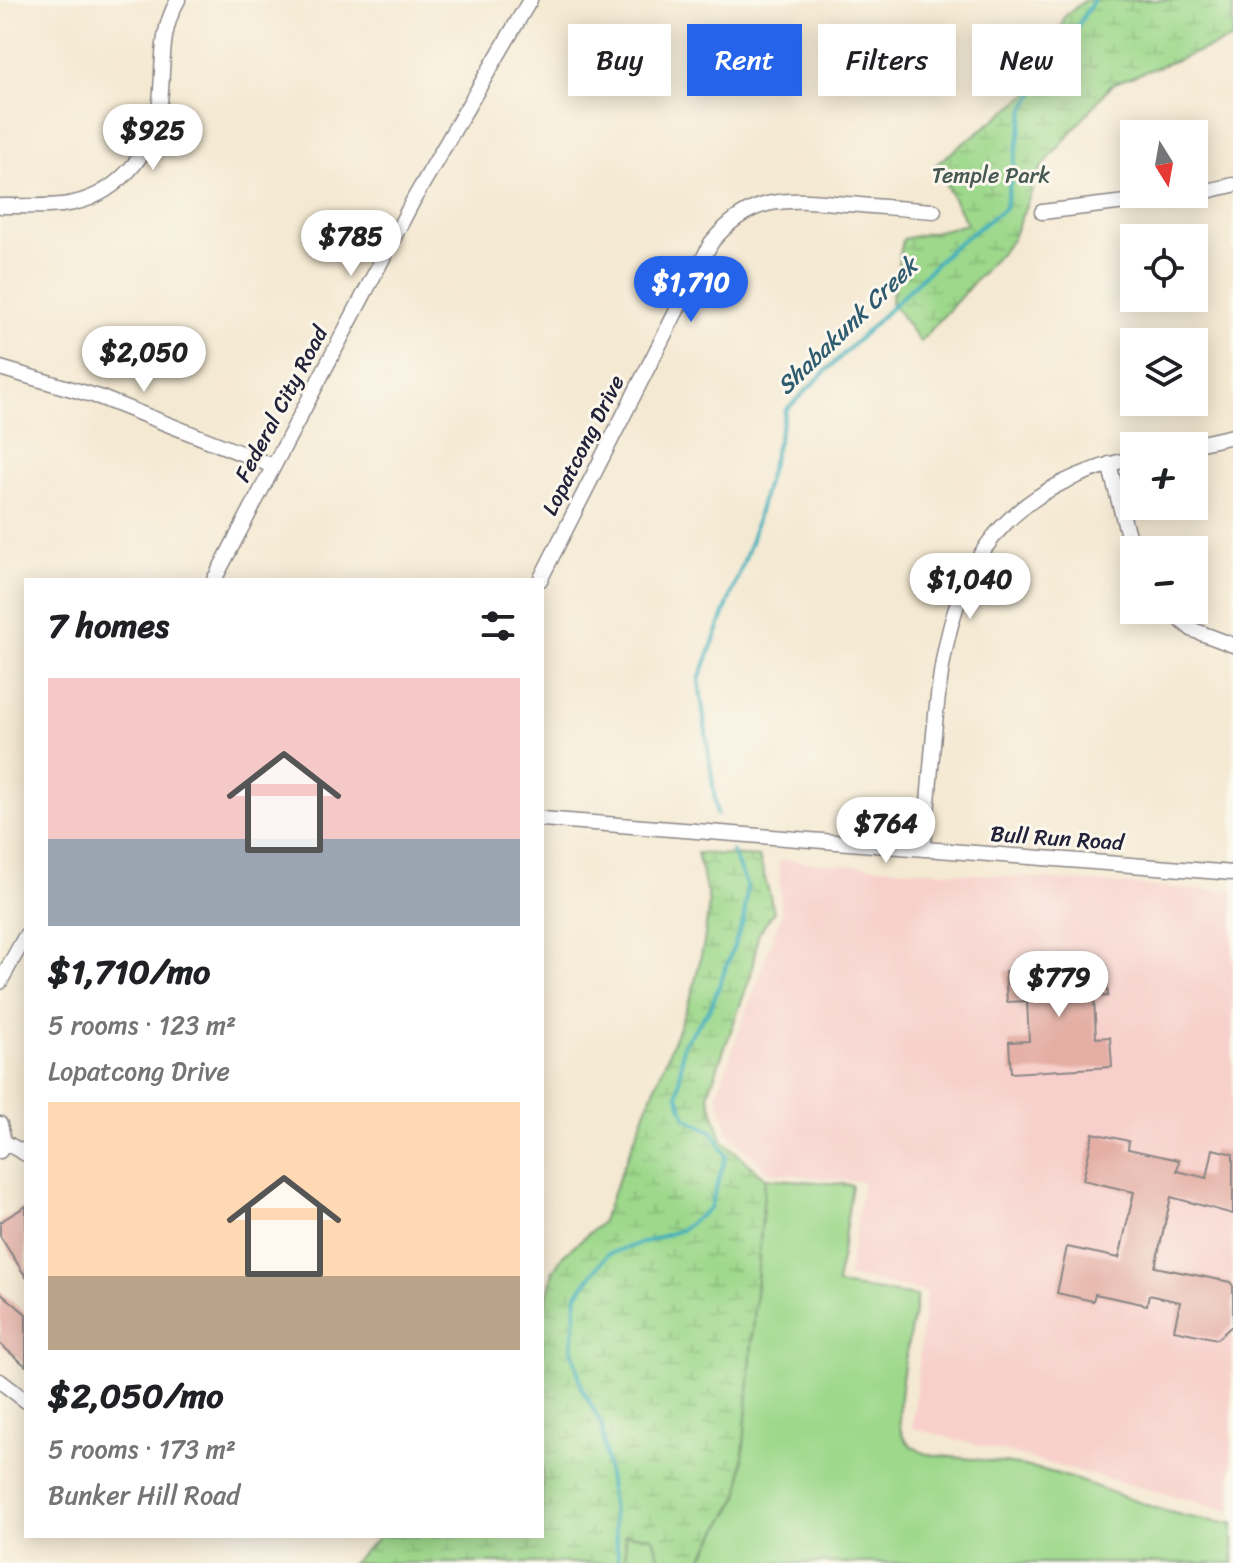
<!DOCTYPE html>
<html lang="en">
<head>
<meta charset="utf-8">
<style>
  :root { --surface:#fff; --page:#f6f6f6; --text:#202124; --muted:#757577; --accent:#2563eb }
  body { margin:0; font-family:Sriracha,sans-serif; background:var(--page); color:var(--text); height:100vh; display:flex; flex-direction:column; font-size:30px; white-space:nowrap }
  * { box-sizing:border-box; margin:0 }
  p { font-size:26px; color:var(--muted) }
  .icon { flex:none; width:44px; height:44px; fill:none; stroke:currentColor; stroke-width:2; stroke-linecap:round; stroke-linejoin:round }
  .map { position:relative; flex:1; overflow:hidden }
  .drawer { position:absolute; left:24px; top:578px; width:520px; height:960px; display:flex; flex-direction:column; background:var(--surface); border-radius:0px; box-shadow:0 4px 20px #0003 }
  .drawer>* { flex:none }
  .banner { position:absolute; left:568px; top:24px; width:544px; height:72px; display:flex; gap:16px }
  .needle { width:52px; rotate:169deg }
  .buttons { position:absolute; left:1120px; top:120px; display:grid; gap:16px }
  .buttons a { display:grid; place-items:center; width:88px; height:88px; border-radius:0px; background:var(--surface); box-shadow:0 4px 20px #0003; font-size:40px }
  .price { position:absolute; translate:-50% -68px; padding:0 18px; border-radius:28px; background:#fff; color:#222; font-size:26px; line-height:52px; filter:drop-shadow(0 2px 4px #0008) }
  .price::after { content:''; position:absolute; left:50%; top:48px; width:24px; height:18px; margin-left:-12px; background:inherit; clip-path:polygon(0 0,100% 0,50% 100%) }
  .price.current { background:var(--accent); color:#fff }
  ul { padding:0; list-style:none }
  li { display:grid; align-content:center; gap:16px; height:424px; padding:0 24px }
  li span { display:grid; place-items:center; height:248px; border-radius:0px; color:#555 }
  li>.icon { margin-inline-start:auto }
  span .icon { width:144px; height:144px; fill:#fffc; stroke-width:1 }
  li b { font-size:34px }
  h2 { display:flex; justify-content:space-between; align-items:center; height:96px; padding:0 24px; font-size:34px }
  .chip { padding:0 28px; border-radius:0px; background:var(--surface); box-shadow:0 4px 20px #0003; font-size:28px; line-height:72px }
  .chip.current { background:var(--accent); color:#fff }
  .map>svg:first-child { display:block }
  .built { fill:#f7d0cb }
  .green { fill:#9dd88b; stroke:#607d63; stroke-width:2 }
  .wetland { fill:url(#wetland-marsh); stroke:#607d63; stroke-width:2 }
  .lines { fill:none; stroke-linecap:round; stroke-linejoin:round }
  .stream { stroke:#40b0bc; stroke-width:4 }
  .building { fill:#e4aea4 }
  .minor-casing { stroke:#8b8686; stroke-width:17 }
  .minor { stroke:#fff; stroke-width:14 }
  .labels { text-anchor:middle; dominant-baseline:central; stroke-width:6; stroke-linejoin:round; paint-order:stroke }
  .park-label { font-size:22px; fill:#475953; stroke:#fbf7ec }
  .street-label { font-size:22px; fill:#22223b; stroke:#fbf7ec }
  .water-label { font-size:24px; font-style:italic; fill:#2e5b6f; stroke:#fbf7ec }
</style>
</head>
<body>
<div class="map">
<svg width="1233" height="1563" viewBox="0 0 1233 1563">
  <defs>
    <pattern id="wetland-marsh" width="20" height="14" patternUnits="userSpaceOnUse" patternTransform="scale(2)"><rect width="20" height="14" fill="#9dd88b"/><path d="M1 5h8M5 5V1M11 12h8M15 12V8" fill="none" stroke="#87b979"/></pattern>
  </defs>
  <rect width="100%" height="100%" fill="#fbf7ec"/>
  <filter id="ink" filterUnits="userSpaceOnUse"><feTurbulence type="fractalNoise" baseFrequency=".0125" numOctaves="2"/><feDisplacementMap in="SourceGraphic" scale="16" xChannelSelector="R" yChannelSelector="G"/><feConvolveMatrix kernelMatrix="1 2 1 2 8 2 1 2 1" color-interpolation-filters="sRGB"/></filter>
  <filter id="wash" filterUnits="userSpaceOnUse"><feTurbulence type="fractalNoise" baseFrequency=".006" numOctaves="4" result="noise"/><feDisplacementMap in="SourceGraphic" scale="32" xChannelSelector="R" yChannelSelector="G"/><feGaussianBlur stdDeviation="1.8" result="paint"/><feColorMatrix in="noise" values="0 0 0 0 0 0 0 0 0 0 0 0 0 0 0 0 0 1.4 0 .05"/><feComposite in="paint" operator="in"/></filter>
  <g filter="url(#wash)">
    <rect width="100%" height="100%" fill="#f4e9d2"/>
    <path class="built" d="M 779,860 L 1233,892 L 1231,1511 L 912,1428 L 926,1292 L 848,1276 L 863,1182 L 769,1172 L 728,1133 L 717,1094 L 781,914 Z"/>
    <path class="green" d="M 765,1178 L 852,1185 L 837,1285 L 917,1296 C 912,1325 892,1410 902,1434 C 907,1445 915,1448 926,1454 C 964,1459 1005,1461 1043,1470 C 1108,1486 1164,1520 1233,1523 L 1233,1563 L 699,1563 L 740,1494 Z
      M 625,1534 L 653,1537 L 661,1563 L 626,1563 Z"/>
    <path class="wetland" d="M 1085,0 L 1233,0 L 1233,39 L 1112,84 L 1041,168 L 1012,240 L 920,342 L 891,302 L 903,239 L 967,224 L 935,165 L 1037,87 L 1065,16 Z
      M 697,853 L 759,857 L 774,911 L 758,935 L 751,975 L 708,1094 L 722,1140 L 765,1178 L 740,1494 L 699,1563 L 661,1563 L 653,1537 L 625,1534 L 626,1563 L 352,1563 L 380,1536 L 542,1536 L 542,1320 L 553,1271 L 563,1255 L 601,1223 L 692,994 L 704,943 L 709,902 Z"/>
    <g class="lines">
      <path class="stream" d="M 717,815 L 699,680 L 751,542 L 786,410 L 953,247 L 1005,208 L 1025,108 L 1094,0
        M 619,1563 L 602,1425 L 582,1388 L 572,1348 L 577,1294 L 608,1254 L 681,1230 L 710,1208 L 726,1156 L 713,1132 L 686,1118 L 678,1096 L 683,1045 L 711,1007 L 744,919 L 747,887 L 732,851"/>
    </g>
    <g id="blocks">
      <path class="building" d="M 1106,965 L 1108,996 L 1094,997 L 1096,1038 L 1110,1037 L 1112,1067 L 1011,1073 L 1009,1042 L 1029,1041 L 1027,1001 L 1007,1002 L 1005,971 Z
        M 1093,1133 L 1129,1141 L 1128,1149 L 1179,1160 L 1177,1171 L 1207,1178 L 1213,1149 L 1233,1154 L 1233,1214 L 1171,1197 L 1155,1267 L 1230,1282 L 1233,1286 L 1233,1325 L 1217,1339 L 1174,1330 L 1180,1302 L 1149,1295 L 1147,1305 L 1095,1294 L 1093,1301 L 1057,1293 L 1067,1247 L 1119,1258 L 1134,1192 L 1083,1180 Z
        M 26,1206 L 26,1277 L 0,1236 L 0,1222 Z
        M 0,1292 L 26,1314 L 26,1366 L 0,1344 Z"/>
    </g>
  </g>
  <g filter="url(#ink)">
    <use href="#blocks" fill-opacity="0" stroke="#8b8686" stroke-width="2"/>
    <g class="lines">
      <g class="minor-casing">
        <path id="minor" d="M 1194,194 L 1233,185
          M 0,206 C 20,206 42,207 62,205 C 115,199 154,154 160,102 C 164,66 159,32 178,0
          M 1042,212 L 1193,194
          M 0,368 L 99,397 L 273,466
          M 1188,446 L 1233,436
          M 1109,464 L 1134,558
          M 214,580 L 415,197 L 530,0
          M 540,580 L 711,243 C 751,193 789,199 846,204 C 876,206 905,209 934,211
          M 1168,610 L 1193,630 L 1233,645
          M 542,819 L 1233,873
          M 923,849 C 945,677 919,507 1134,458
          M 0,982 L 26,935
          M 0,1124 L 4,1142 L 0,1151
          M 4,1142 L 26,1154
          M 0,1381 L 26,1401"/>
      </g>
      <use href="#minor" class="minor"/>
    </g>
  </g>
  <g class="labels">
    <g class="park-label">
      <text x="991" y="175">Temple Park</text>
    </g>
    <g class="street-label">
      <text transform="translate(281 404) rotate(-62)">Federal City Road</text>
      <text transform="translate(583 445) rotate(-63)">Lopatcong Drive</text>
      <text transform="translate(1057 838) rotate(4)">Bull Run Road</text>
    </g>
    <g class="water-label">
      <text transform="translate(847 326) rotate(-44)">Shabakunk Creek</text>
    </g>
  </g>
</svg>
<div class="buttons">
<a><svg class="needle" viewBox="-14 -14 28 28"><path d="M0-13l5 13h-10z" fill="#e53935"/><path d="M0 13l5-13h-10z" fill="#757577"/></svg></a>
<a><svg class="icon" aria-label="locate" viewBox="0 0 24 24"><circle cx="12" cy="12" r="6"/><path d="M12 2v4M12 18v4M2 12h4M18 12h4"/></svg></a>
<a><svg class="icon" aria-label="layers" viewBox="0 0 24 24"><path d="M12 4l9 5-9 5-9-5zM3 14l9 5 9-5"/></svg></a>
<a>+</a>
<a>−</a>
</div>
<b class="price" style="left:153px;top:172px">$925</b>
<b class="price" style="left:351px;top:278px">$785</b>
<b class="price current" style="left:691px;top:324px">$1,710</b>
<b class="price" style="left:144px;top:394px">$2,050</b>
<b class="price" style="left:970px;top:621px">$1,040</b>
<b class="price" style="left:886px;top:865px">$764</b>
<b class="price" style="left:1059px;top:1019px">$779</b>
<div class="banner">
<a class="chip">Buy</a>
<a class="chip current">Rent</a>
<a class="chip">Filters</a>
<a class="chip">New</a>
</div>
<section class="drawer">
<h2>7 homes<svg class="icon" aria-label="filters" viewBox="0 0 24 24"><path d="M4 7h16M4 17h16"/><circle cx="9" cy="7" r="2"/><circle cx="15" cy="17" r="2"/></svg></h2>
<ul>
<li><span style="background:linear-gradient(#f6c9c9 65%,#9aa5b1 0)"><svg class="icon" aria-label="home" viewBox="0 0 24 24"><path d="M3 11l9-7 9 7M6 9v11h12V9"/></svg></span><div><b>$1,710/mo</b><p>5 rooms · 123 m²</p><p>Lopatcong Drive</p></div></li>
<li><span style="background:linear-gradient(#ffd9b3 70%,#b9a48a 0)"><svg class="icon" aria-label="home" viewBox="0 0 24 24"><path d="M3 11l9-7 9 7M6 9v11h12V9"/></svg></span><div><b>$2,050/mo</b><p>5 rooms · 173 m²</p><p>Bunker Hill Road</p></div></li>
</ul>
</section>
</div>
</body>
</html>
